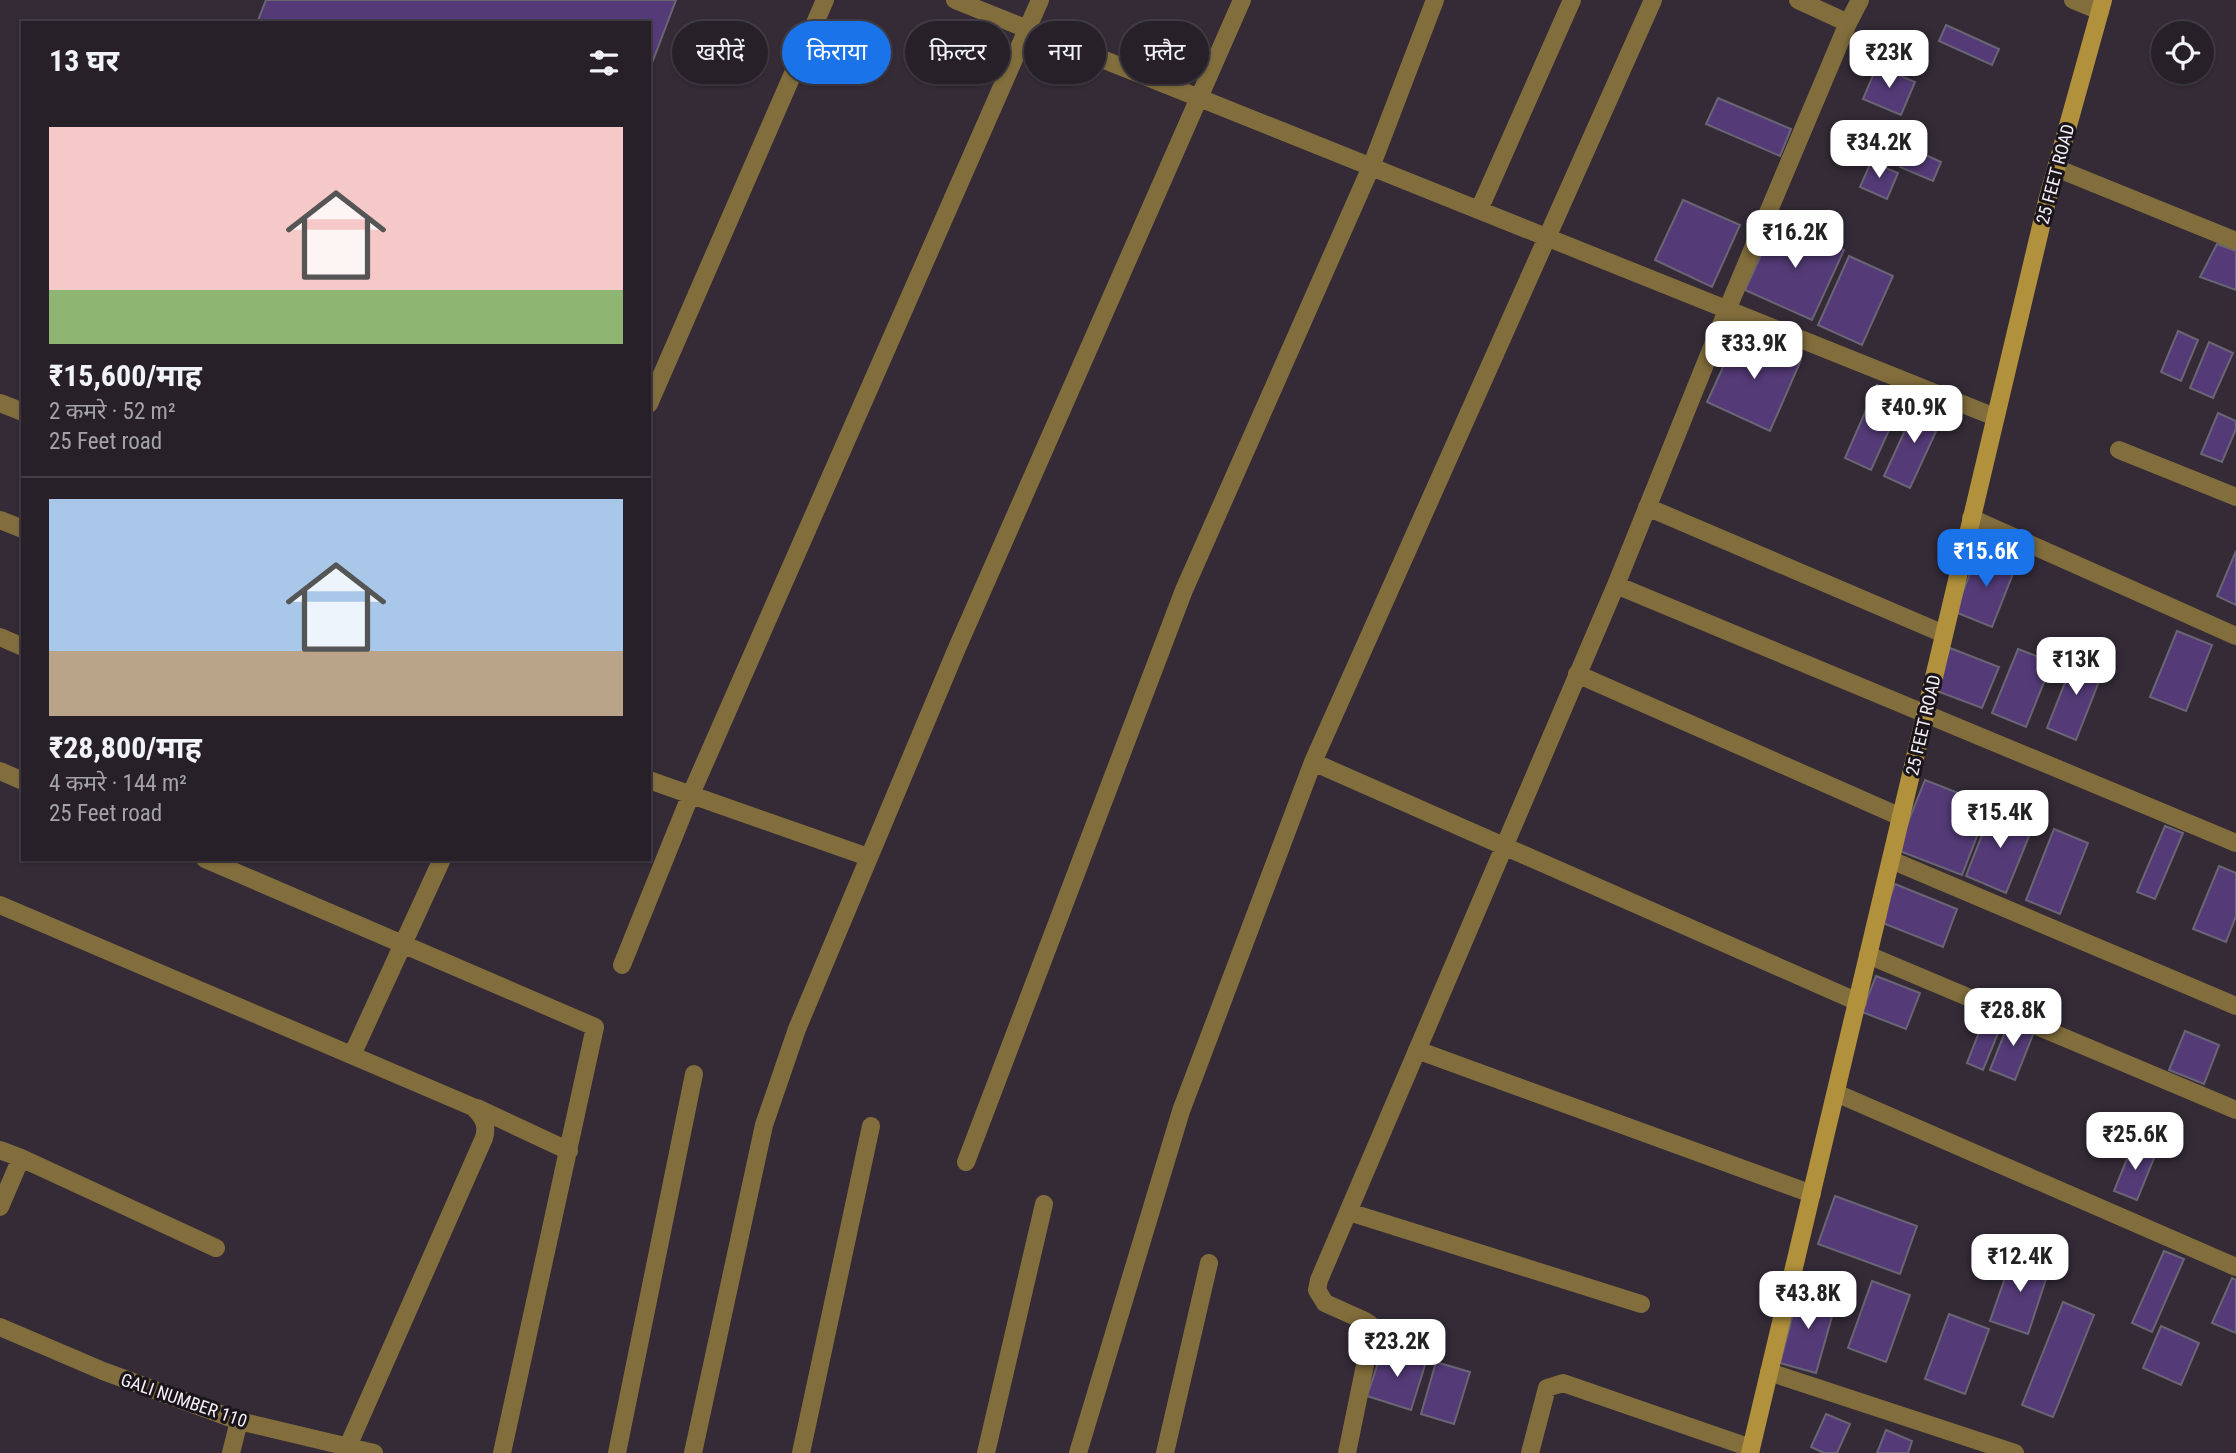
<!DOCTYPE html>
<html lang="hi">
<head>
<meta charset="utf-8">
<style>
  :root { --surface:#272029; --page:#2f2831; --text:#f1f3f6; --muted:#a4a3a8; --line:#433e46; --accent:#1a73e8 }
  body { margin:0; font-family:"Roboto Condensed","Noto Sans Devanagari",sans-serif; background:var(--page); color:var(--text); height:100vh; display:flex; flex-direction:column; font-size:26px; white-space:nowrap }
  * { box-sizing:border-box; margin:0 }
  p { font-size:23px; color:var(--muted) }
  .icon { flex:none; width:38px; height:38px; fill:none; stroke:currentColor; stroke-width:2; stroke-linecap:round; stroke-linejoin:round }
  .map { position:relative; flex:1; overflow:hidden }
  .details { position:absolute; left:21px; top:21px; width:630px; height:840px; display:flex; flex-direction:column; background:var(--surface); border-radius:0px; box-shadow:0 2px 5px #0004,0 0 0 2px var(--line) }
  .details>* { flex:none }
  .top-card { position:absolute; left:672px; top:21px; width:665px; height:63px; display:flex; gap:14px }
  .controls { position:absolute; left:2151px; top:21px; display:grid; gap:14px }
  .controls a { display:grid; place-items:center; width:63px; height:63px; border-radius:50%; background:var(--surface); box-shadow:0 2px 5px #0004,0 0 0 2px var(--line); font-size:35px }
  .price { position:absolute; translate:-50% -60px; padding:0 16px; border-radius:14px; background:#fff; color:#222; font-size:23px; line-height:46px; filter:drop-shadow(0 2px 4px #0008) }
  .price::after { content:''; position:absolute; left:50%; top:42px; width:21px; height:16px; margin-left:-10px; background:inherit; clip-path:polygon(0 0,100% 0,50% 100%) }
  .price.current { background:var(--accent); color:#fff }
  ul { padding:0; list-style:none }
  li { display:grid; align-content:center; gap:14px; height:371px; padding:0 28px }
  li+li { border-top:2px solid var(--line) }
  li span { display:grid; place-items:center; height:217px; border-radius:0px; color:#555 }
  li>.icon { margin-inline-start:auto }
  span .icon { width:126px; height:126px; fill:#fffc; stroke-width:1 }
  li b { font-size:30px }
  h2 { display:flex; justify-content:space-between; align-items:center; height:84px; padding:0 28px; font-size:30px }
  .tag { padding:0 24px; border-radius:32px; background:var(--surface); box-shadow:0 2px 5px #0004,0 0 0 2px var(--line); font-size:24px; line-height:63px }
  .tag.current { background:var(--accent); color:#fff }
  .map>svg:first-child { display:block }
  .building { fill:#543b78; stroke:#6a6575; stroke-width:2 }
  .lines { fill:none; stroke-linecap:round; stroke-linejoin:round }
  .street { stroke:#826e3c; stroke-width:18 }
  .secondary { stroke:#b1913c; stroke-width:18 }
  .labels { text-anchor:middle; dominant-baseline:central; stroke-width:6; stroke-linejoin:round; paint-order:stroke }
  .street-label { font-size:18px; fill:#f4eef7; stroke:#19151a }
</style>
</head>
<body>
<div class="map">
<svg width="2236" height="1453" viewBox="0 0 2236 1453">
  <rect width="100%" height="100%" fill="#342b37"/>
  <path class="building" d="M 266,0 L 676,0 L 649,71 L 649,23 L 257,23 Z
    M 1946,25 L 1999,49 L 1992,65 L 1939,41 Z
    M 1877,66 L 1915,82 L 1901,115 L 1863,99 Z
    M 1718,98 L 1791,129 L 1780,156 L 1706,124 Z
    M 1909,147 L 1941,162 L 1933,181 L 1900,167 Z
    M 1871,162 L 1898,173 L 1887,199 L 1860,187 Z
    M 1683,200 L 1740,225 L 1712,287 L 1655,260 Z
    M 1777,220 L 1844,250 L 1812,320 L 1745,290 Z
    M 2217,244 L 2236,251 L 2236,290 L 2200,277 Z
    M 1849,256 L 1893,276 L 1862,345 L 1818,325 Z
    M 2178,331 L 2198,340 L 2181,381 L 2161,372 Z
    M 1739,332 L 1801,360 L 1770,431 L 1707,402 Z
    M 2209,342 L 2233,353 L 2213,398 L 2190,388 Z
    M 1877,385 L 1904,397 L 1871,470 L 1845,458 Z
    M 1918,402 L 1944,414 L 1910,488 L 1884,476 Z
    M 2218,413 L 2236,421 L 2236,429 L 2222,462 L 2201,454 Z
    M 1979,551 L 2016,566 L 1992,627 L 1955,612 Z
    M 2236,551 L 2236,605 L 2217,596 Z
    M 2177,631 L 2212,645 L 2186,711 L 2150,697 Z
    M 1950,648 L 1999,667 L 1982,708 L 1934,690 Z
    M 2018,649 L 2052,662 L 2026,727 L 1992,713 Z
    M 2076,655 L 2105,666 L 2076,740 L 2047,728 Z
    M 1925,780 L 1989,805 L 1962,875 L 1897,850 Z
    M 1993,807 L 2034,824 L 2006,893 L 1966,876 Z
    M 2165,826 L 2183,833 L 2155,899 L 2137,892 Z
    M 2054,829 L 2088,843 L 2060,914 L 2026,900 Z
    M 2219,866 L 2236,873 L 2236,916 L 2226,942 L 2193,929 Z
    M 1895,884 L 1957,909 L 1943,947 L 1880,922 Z
    M 1876,976 L 1920,993 L 1906,1029 L 1862,1012 Z
    M 1988,1009 L 2005,1016 L 1983,1070 L 1967,1063 Z
    M 2011,1017 L 2036,1027 L 2015,1080 L 1990,1070 Z
    M 2185,1031 L 2219,1045 L 2204,1084 L 2169,1070 Z
    M 2133,1144 L 2156,1153 L 2137,1200 L 2114,1191 Z
    M 1835,1196 L 1917,1226 L 1900,1274 L 1818,1244 Z
    M 2164,1251 L 2184,1259 L 2152,1332 L 2132,1323 Z
    M 2013,1255 L 2050,1267 L 2028,1334 L 1990,1321 Z
    M 2232,1278 L 2236,1280 L 2236,1333 L 2212,1323 Z
    M 1872,1281 L 1910,1295 L 1886,1362 L 1848,1348 Z
    M 1800,1288 L 1837,1299 L 1816,1373 L 1780,1363 Z
    M 2063,1302 L 2094,1315 L 2053,1417 L 2022,1405 Z
    M 1949,1314 L 1989,1329 L 1965,1394 L 1925,1379 Z
    M 2161,1326 L 2199,1343 L 2181,1385 L 2143,1368 Z
    M 1383,1348 L 1426,1362 L 1411,1410 L 1367,1396 Z
    M 1436,1362 L 1470,1372 L 1454,1424 L 1421,1414 Z
    M 1826,1414 L 1850,1424 L 1837,1453 L 1824,1453 L 1811,1447 Z
    M 1886,1430 L 1912,1441 L 1908,1453 L 1877,1453 Z"/>
  <g class="lines">
    <path class="street" d="M 955,0 L 1995,417
      M 2073,0 L 2100,11
      M 1848,23 L 1860,0
      M 2056,168 L 2236,241
      M 1479,210 L 1572,0
      M 0,403 L 23,412
      M 649,404 L 825,0
      M 2119,450 L 2236,497
      M 1647,507 L 1944,634
      M 1971,518 L 2236,636
      M 0,520 L 23,529
      M 1616,585 L 2236,843
      M 0,637 L 23,647
      M 1577,674 L 1901,817
      M 1313,762 L 1858,1002
      M 0,771 L 23,781
      M 649,780 L 868,857
      M 205,859 L 595,1027 L 502,1453
      M 1891,860 L 2236,1006
      M 0,905 L 473,1107 C 483,1117 488,1124 484,1138 L 345,1453
      M 1868,955 L 2236,1110
      M 622,965 L 691,794 L 1040,0
      M 1417,1050 L 1812,1194
      M 353,1053 L 442,859
      M 1836,1093 L 2236,1267
      M 477,1108 L 569,1151
      M 0,1150 L 21,1158 L 0,1207
      M 21,1158 L 216,1248
      M 966,1162 L 1184,590 L 1371,167 L 1435,0
      M 1349,1212 L 1641,1304
      M 0,1327 L 103,1371 L 239,1421 L 374,1453
      M 1769,1372 L 2015,1453
      M 231,1453 L 239,1421
      M 617,1453 L 694,1074
      M 693,1453 L 764,1125 L 797,1029 L 957,648 L 1242,0
      M 801,1453 L 871,1126
      M 986,1453 L 1044,1204
      M 1078,1453 L 1181,1111 L 1313,762 L 1653,0
      M 1165,1453 L 1209,1263
      M 1347,1453 L 1372,1331 L 1371,1325 L 1365,1321 L 1325,1303 L 1317,1290 L 1319,1280 L 1616,585 L 1727,310 L 1848,23 L 1798,0
      M 1530,1453 L 1547,1388 L 1563,1383 L 1751,1448"/>
    <path class="secondary" d="M 1750,1453 L 2047,201 L 2103,0"/>
  </g>
  <g class="labels">
    <g class="street-label">
      <text transform="translate(2055 174) rotate(-75)">25 FEET ROAD</text>
      <text transform="translate(1923 725) rotate(-77)">25 FEET ROAD</text>
      <text transform="translate(184 1400) rotate(19)">GALI NUMBER 110</text>
    </g>
  </g>
</svg>
<div class="controls">
<a><svg class="icon" aria-label="locate" viewBox="0 0 24 24"><circle cx="12" cy="12" r="6"/><path d="M12 2v4M12 18v4M2 12h4M18 12h4"/></svg></a>
</div>
<b class="price" style="left:1889px;top:90px">₹23K</b>
<b class="price" style="left:1879px;top:180px">₹34.2K</b>
<b class="price" style="left:1795px;top:270px">₹16.2K</b>
<b class="price" style="left:1754px;top:381px">₹33.9K</b>
<b class="price" style="left:1914px;top:445px">₹40.9K</b>
<b class="price current" style="left:1986px;top:589px">₹15.6K</b>
<b class="price" style="left:2076px;top:697px">₹13K</b>
<b class="price" style="left:2000px;top:850px">₹15.4K</b>
<b class="price" style="left:2013px;top:1048px">₹28.8K</b>
<b class="price" style="left:2135px;top:1172px">₹25.6K</b>
<b class="price" style="left:2020px;top:1294px">₹12.4K</b>
<b class="price" style="left:1808px;top:1331px">₹43.8K</b>
<b class="price" style="left:1397px;top:1379px">₹23.2K</b>
<div class="top-card">
<a class="tag">खरीदें</a>
<a class="tag current">किराया</a>
<a class="tag">फ़िल्टर</a>
<a class="tag">नया</a>
<a class="tag">फ़्लैट</a>
</div>
<section class="details">
<h2>13 घर<svg class="icon" aria-label="filters" viewBox="0 0 24 24"><path d="M4 7h16M4 17h16"/><circle cx="9" cy="7" r="2"/><circle cx="15" cy="17" r="2"/></svg></h2>
<ul>
<li><span style="background:linear-gradient(#f6c9c9 75%,#8fb573 0)"><svg class="icon" aria-label="home" viewBox="0 0 24 24"><path d="M3 11l9-7 9 7M6 9v11h12V9"/></svg></span><div><b>₹15,600/माह</b><p>2 कमरे · 52 m²</p><p>25 Feet road</p></div></li>
<li><span style="background:linear-gradient(#a9c7e8 70%,#b9a48a 0)"><svg class="icon" aria-label="home" viewBox="0 0 24 24"><path d="M3 11l9-7 9 7M6 9v11h12V9"/></svg></span><div><b>₹28,800/माह</b><p>4 कमरे · 144 m²</p><p>25 Feet road</p></div></li>
</ul>
</section>
</div>
</body>
</html>
